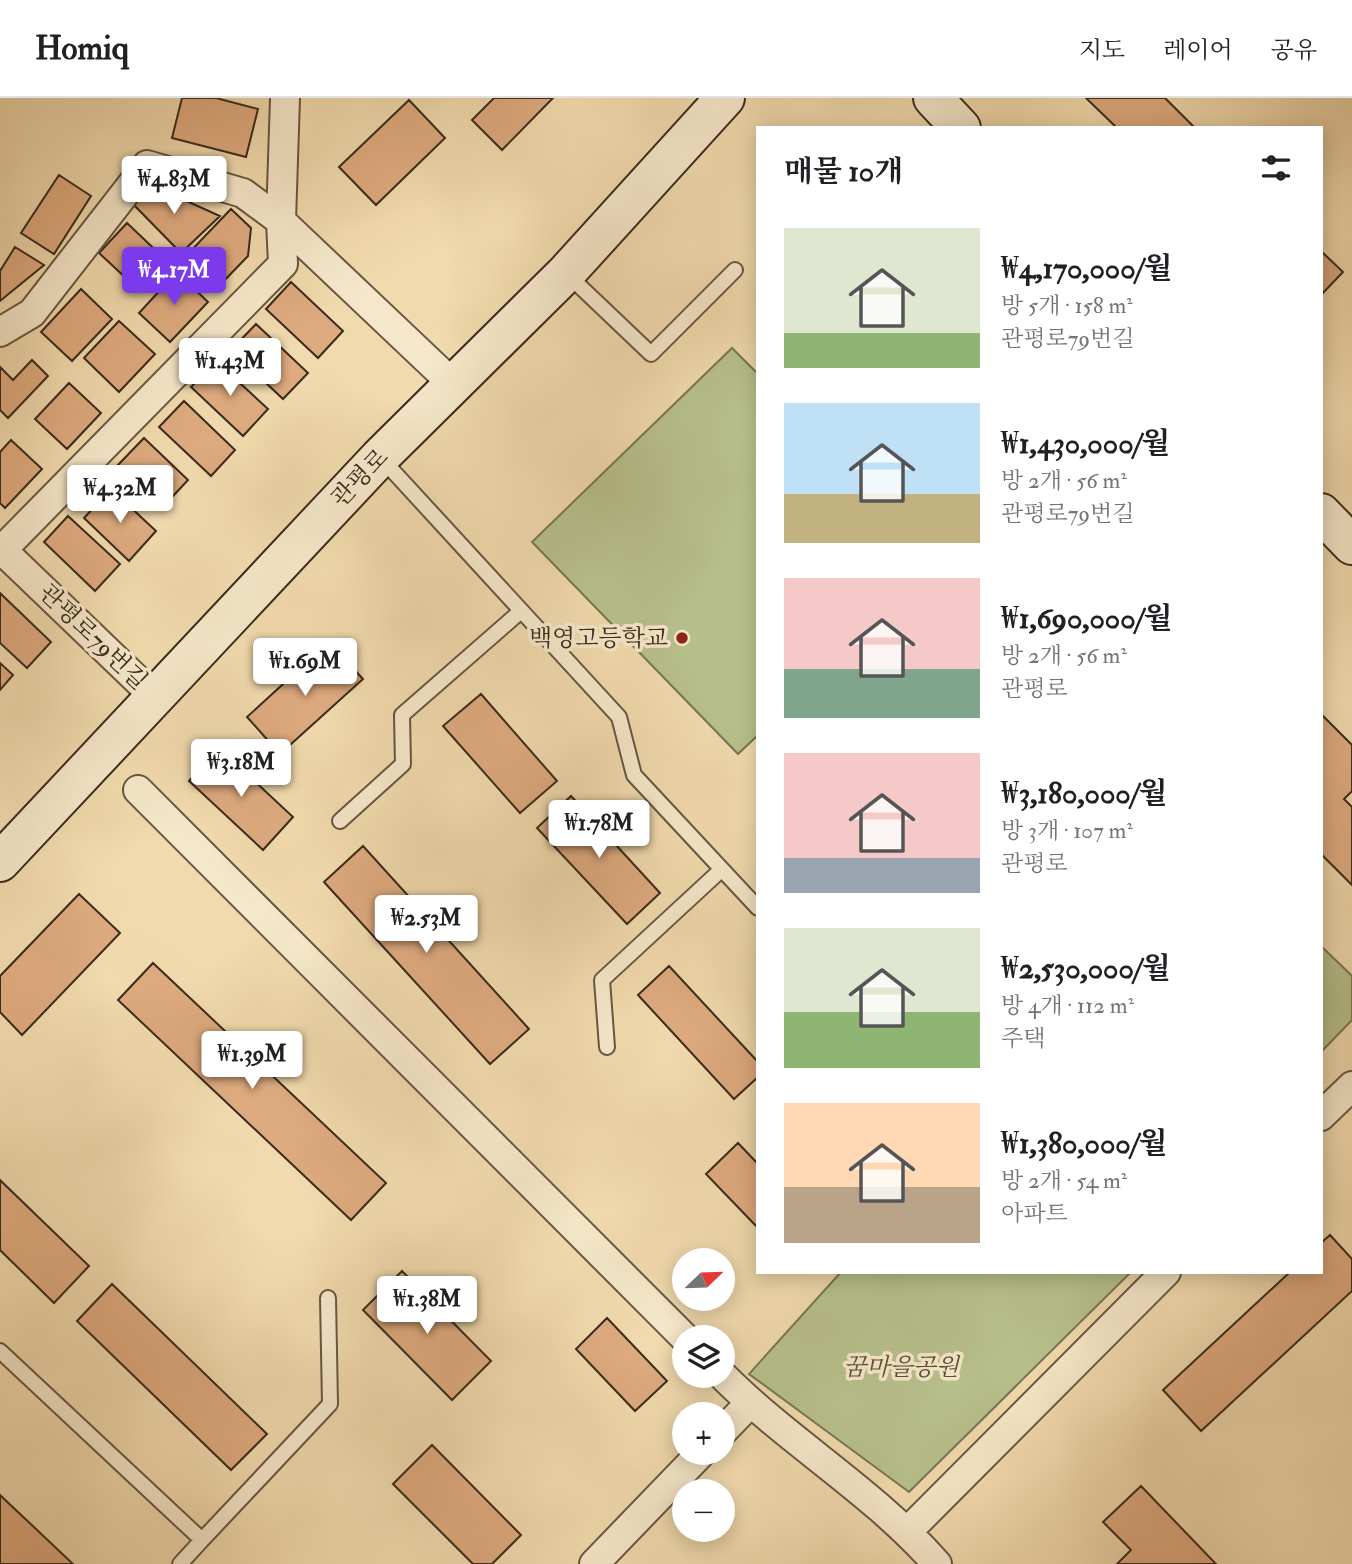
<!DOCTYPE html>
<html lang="ko">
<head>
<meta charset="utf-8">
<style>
  :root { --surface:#fff; --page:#f2f2f2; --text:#202124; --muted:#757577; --line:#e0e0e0; --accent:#7c3aed }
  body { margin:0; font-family:"IM FELL Double Pica","Noto Serif KR",serif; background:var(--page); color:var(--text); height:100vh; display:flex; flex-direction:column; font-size:26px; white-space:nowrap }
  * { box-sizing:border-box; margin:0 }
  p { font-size:23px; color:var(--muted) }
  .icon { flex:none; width:38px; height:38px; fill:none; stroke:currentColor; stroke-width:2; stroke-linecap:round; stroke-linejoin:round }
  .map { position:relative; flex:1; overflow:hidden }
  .drawer { position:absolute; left:756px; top:28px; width:567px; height:1148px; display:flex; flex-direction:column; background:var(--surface); border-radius:0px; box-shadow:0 4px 18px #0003 }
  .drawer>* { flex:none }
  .needle { width:46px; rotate:67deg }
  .buttons { position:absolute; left:672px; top:1150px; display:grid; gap:14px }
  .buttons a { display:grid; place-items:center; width:63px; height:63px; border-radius:50%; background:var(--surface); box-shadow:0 4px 18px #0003; font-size:35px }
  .price { position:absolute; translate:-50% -60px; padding:0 16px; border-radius:7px; background:#fff; color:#222; font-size:23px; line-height:46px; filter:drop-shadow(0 2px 4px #0008) }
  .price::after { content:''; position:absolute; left:50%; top:42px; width:21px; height:16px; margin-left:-10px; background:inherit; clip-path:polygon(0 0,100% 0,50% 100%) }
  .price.active { background:var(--accent); color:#fff }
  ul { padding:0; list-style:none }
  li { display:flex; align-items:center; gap:21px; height:175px; padding:0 28px }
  li span { display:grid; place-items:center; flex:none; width:196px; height:140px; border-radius:0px; color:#555 }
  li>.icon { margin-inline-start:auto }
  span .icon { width:84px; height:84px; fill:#fffc; stroke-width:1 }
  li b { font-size:30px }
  h2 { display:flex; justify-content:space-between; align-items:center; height:84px; padding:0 28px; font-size:30px }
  header { display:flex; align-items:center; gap:42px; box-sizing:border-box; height:98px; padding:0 35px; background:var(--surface); border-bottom:2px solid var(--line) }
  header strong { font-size:33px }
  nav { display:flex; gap:38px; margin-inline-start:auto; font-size:24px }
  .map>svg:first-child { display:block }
  .green { fill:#b7c08c; stroke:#787654; stroke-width:2 }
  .building { fill:#deaa7f; stroke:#382b1b; stroke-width:2 }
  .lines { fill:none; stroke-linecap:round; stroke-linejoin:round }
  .lane-casing { stroke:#665740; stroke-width:18 }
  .street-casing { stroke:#665740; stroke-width:32 }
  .secondary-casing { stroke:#382b1b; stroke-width:42 }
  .lane { stroke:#f6e7ca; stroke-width:14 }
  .street { stroke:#f6e7ca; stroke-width:28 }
  .secondary { stroke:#f6e7ca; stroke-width:38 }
  .poi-dot { fill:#8f2418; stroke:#f6e7ca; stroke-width:2.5 }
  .labels { text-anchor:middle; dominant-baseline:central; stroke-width:7; stroke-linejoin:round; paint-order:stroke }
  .street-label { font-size:24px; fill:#382b1b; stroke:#f6e7ca }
  .poi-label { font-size:24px; fill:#382b1b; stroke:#f6e7ca; text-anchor:end }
  .park-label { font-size:24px; font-style:italic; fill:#585037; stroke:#f6e7ca }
</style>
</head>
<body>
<header>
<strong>Homiq</strong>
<nav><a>지도</a><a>레이어</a><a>공유</a></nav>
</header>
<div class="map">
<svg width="1352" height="1466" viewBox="0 0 1352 1466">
  <rect width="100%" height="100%" fill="#f1daad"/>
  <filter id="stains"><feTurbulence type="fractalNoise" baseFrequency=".00286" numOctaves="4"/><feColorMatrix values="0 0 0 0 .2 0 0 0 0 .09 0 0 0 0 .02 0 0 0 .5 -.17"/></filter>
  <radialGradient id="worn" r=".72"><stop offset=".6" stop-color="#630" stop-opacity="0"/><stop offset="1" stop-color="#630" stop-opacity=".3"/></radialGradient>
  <path class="green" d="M 732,250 L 758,276 L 758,637 L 738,656 L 532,444 Z
    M 1321,848 L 1352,878 L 1352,922 L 1321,954 Z
    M 841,1174 L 1131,1174 L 909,1394 L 749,1276 Z"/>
  <path class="building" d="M 182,0 L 216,0 L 258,11 L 246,59 L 172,40 Z
    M 494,0 L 553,0 L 502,52 L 472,22 Z
    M 1086,0 L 1165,0 L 1195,30 L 1117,30 Z
    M 409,2 L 445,40 L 376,107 L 339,69 Z
    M 59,77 L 91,98 L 54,156 L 21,135 Z
    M 151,87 L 220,118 L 181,155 L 130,103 Z
    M 231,111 L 251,130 L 248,158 L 216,191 L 184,160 Z
    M 127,125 L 169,165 L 141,194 L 99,155 Z
    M 15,149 L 44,167 L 0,203 L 0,173 Z
    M 1321,153 L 1343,174 L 1321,197 Z
    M 177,174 L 208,204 L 170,244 L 139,215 Z
    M 291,184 L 343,233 L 318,260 L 266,211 Z
    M 81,191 L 112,221 L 72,263 L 41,234 Z
    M 119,223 L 155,256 L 119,294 L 84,260 Z
    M 256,226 L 308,275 L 283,301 L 231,252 Z
    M 32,262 L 48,278 L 8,320 L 0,312 L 0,269 L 13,282 Z
    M 216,263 L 268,311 L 243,338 L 191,289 Z
    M 69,285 L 101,315 L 67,351 L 35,321 Z
    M 184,303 L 235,352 L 211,378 L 159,329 Z
    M 144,340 L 188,382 L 161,411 L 116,369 Z
    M 11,342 L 42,371 L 5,410 L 0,405 L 0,354 Z
    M 111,391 L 156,433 L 129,463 L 84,420 Z
    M 68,418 L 120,466 L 95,493 L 44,444 Z
    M 0,495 L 51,544 L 27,570 L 0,545 Z
    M 329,544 L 363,581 L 280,656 L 247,619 Z
    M 0,565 L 13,577 L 0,592 Z
    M 481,596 L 557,683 L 520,715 L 443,628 Z
    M 1321,616 L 1352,647 L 1352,693 L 1344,701 L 1352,709 L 1352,787 L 1321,756 Z
    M 219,650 L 293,719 L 263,752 L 189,683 Z
    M 571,698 L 660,795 L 627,826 L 537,730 Z
    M 363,748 L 529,931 L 490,966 L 324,784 Z
    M 79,796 L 120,835 L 22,937 L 0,914 L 0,878 Z
    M 153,865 L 386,1085 L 351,1122 L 118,902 Z
    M 669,868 L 758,964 L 758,979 L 734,1001 L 638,897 Z
    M 738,1045 L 758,1066 L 758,1130 L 706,1076 Z
    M 0,1082 L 89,1168 L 54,1205 L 0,1152 Z
    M 1330,1137 L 1352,1161 L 1352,1193 L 1201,1333 L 1163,1292 L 1290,1174 L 1321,1174 L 1321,1145 Z
    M 402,1173 L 491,1263 L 452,1302 L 363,1212 Z
    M 112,1186 L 267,1336 L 231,1372 L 77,1223 Z
    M 607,1220 L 667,1283 L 635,1313 L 576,1251 Z
    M 432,1347 L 521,1437 L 492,1466 L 473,1466 L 393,1386 Z
    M 1141,1388 L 1216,1466 L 1117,1466 L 1131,1452 L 1103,1424 Z
    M 0,1397 L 73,1466 L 0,1466 Z"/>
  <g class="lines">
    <g class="lane-casing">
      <path id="lane" d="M 567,176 L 651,256 L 735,172
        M 381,360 L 619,619 L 634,677 L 758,810
        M 340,723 L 403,666 L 402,617 L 521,513
        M 607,949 L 602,882 L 721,772
        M 0,1253 L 202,1442 L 330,1306 L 328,1200
        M 180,1466 L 202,1442"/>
    </g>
    <g class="street-casing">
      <path id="street" d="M 0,234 L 32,215 L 147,67 L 243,95 L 281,123 L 453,286
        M 0,450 L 153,597
        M 0,454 L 283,166 L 281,123 L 285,0
        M 138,692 L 684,1239
        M 1321,1018 L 1352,988
        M 723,1278 C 790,1345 874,1394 937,1466
        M 723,1333 L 750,1305
        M 908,1433 L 1166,1174
        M 594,1466 L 702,1354"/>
    </g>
    <g class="secondary-casing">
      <path id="secondary" d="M 933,0 L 961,30
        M 1321,415 L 1352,447
        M 0,764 L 380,359 L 566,175 L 725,0"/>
    </g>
    <use href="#lane" class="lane"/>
    <use href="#street" class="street"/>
    <use href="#secondary" class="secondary"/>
  </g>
  <circle class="poi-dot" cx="682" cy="540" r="7"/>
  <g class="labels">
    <g class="street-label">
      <text transform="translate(360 380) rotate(-46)">관평로</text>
      <text transform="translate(93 539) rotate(44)">관평로79번길</text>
    </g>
    <g class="poi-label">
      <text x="668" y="540">백영고등학교</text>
    </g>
    <g class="park-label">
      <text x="901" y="1269">꿈마을공원</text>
    </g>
  </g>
  <rect width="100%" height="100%" filter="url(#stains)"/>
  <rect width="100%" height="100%" fill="url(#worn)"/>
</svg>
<div class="buttons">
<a><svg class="needle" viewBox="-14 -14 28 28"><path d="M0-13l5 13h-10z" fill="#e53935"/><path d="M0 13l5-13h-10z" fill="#757577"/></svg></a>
<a><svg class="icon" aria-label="layers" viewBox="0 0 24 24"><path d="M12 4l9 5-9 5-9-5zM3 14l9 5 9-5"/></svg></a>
<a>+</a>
<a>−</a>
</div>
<b class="price" style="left:174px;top:118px">₩4.83M</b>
<b class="price active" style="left:174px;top:209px">₩4.17M</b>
<b class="price" style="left:230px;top:300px">₩1.43M</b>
<b class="price" style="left:120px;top:427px">₩4.32M</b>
<b class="price" style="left:305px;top:600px">₩1.69M</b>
<b class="price" style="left:241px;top:701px">₩3.18M</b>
<b class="price" style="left:599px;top:762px">₩1.78M</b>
<b class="price" style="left:426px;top:857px">₩2.53M</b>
<b class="price" style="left:252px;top:993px">₩1.39M</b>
<b class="price" style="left:427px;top:1238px">₩1.38M</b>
<section class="drawer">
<h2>매물 10개<svg class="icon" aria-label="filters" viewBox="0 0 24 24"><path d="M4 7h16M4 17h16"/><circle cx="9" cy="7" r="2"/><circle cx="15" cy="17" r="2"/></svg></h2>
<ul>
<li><span style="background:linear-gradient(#dfe7d0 75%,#8fb573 0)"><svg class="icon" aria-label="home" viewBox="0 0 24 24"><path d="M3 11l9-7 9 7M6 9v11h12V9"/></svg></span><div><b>₩4,170,000/월</b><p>방 5개 · 158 m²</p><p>관평로79번길</p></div></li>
<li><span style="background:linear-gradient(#bfe0f5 65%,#c2b280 0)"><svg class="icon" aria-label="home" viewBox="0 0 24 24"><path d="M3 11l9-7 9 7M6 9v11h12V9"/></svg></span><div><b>₩1,430,000/월</b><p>방 2개 · 56 m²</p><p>관평로79번길</p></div></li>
<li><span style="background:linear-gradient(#f6c9c9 65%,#7fa58c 0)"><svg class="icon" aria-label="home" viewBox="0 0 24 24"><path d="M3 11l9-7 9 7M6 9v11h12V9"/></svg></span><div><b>₩1,690,000/월</b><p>방 2개 · 56 m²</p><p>관평로</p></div></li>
<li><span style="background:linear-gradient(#f6c9c9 75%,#9aa5b1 0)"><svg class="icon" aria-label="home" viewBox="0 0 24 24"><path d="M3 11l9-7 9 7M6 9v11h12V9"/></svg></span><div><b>₩3,180,000/월</b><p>방 3개 · 107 m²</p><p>관평로</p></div></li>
<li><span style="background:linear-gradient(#dfe7d0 60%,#8fb573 0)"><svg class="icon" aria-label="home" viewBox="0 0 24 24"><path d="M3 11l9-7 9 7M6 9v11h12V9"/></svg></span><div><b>₩2,530,000/월</b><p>방 4개 · 112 m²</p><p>주택</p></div></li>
<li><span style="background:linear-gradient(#ffd9b3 60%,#b9a48a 0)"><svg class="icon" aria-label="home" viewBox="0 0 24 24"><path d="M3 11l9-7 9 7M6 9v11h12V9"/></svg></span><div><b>₩1,380,000/월</b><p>방 2개 · 54 m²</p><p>아파트</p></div></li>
</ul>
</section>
</div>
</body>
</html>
